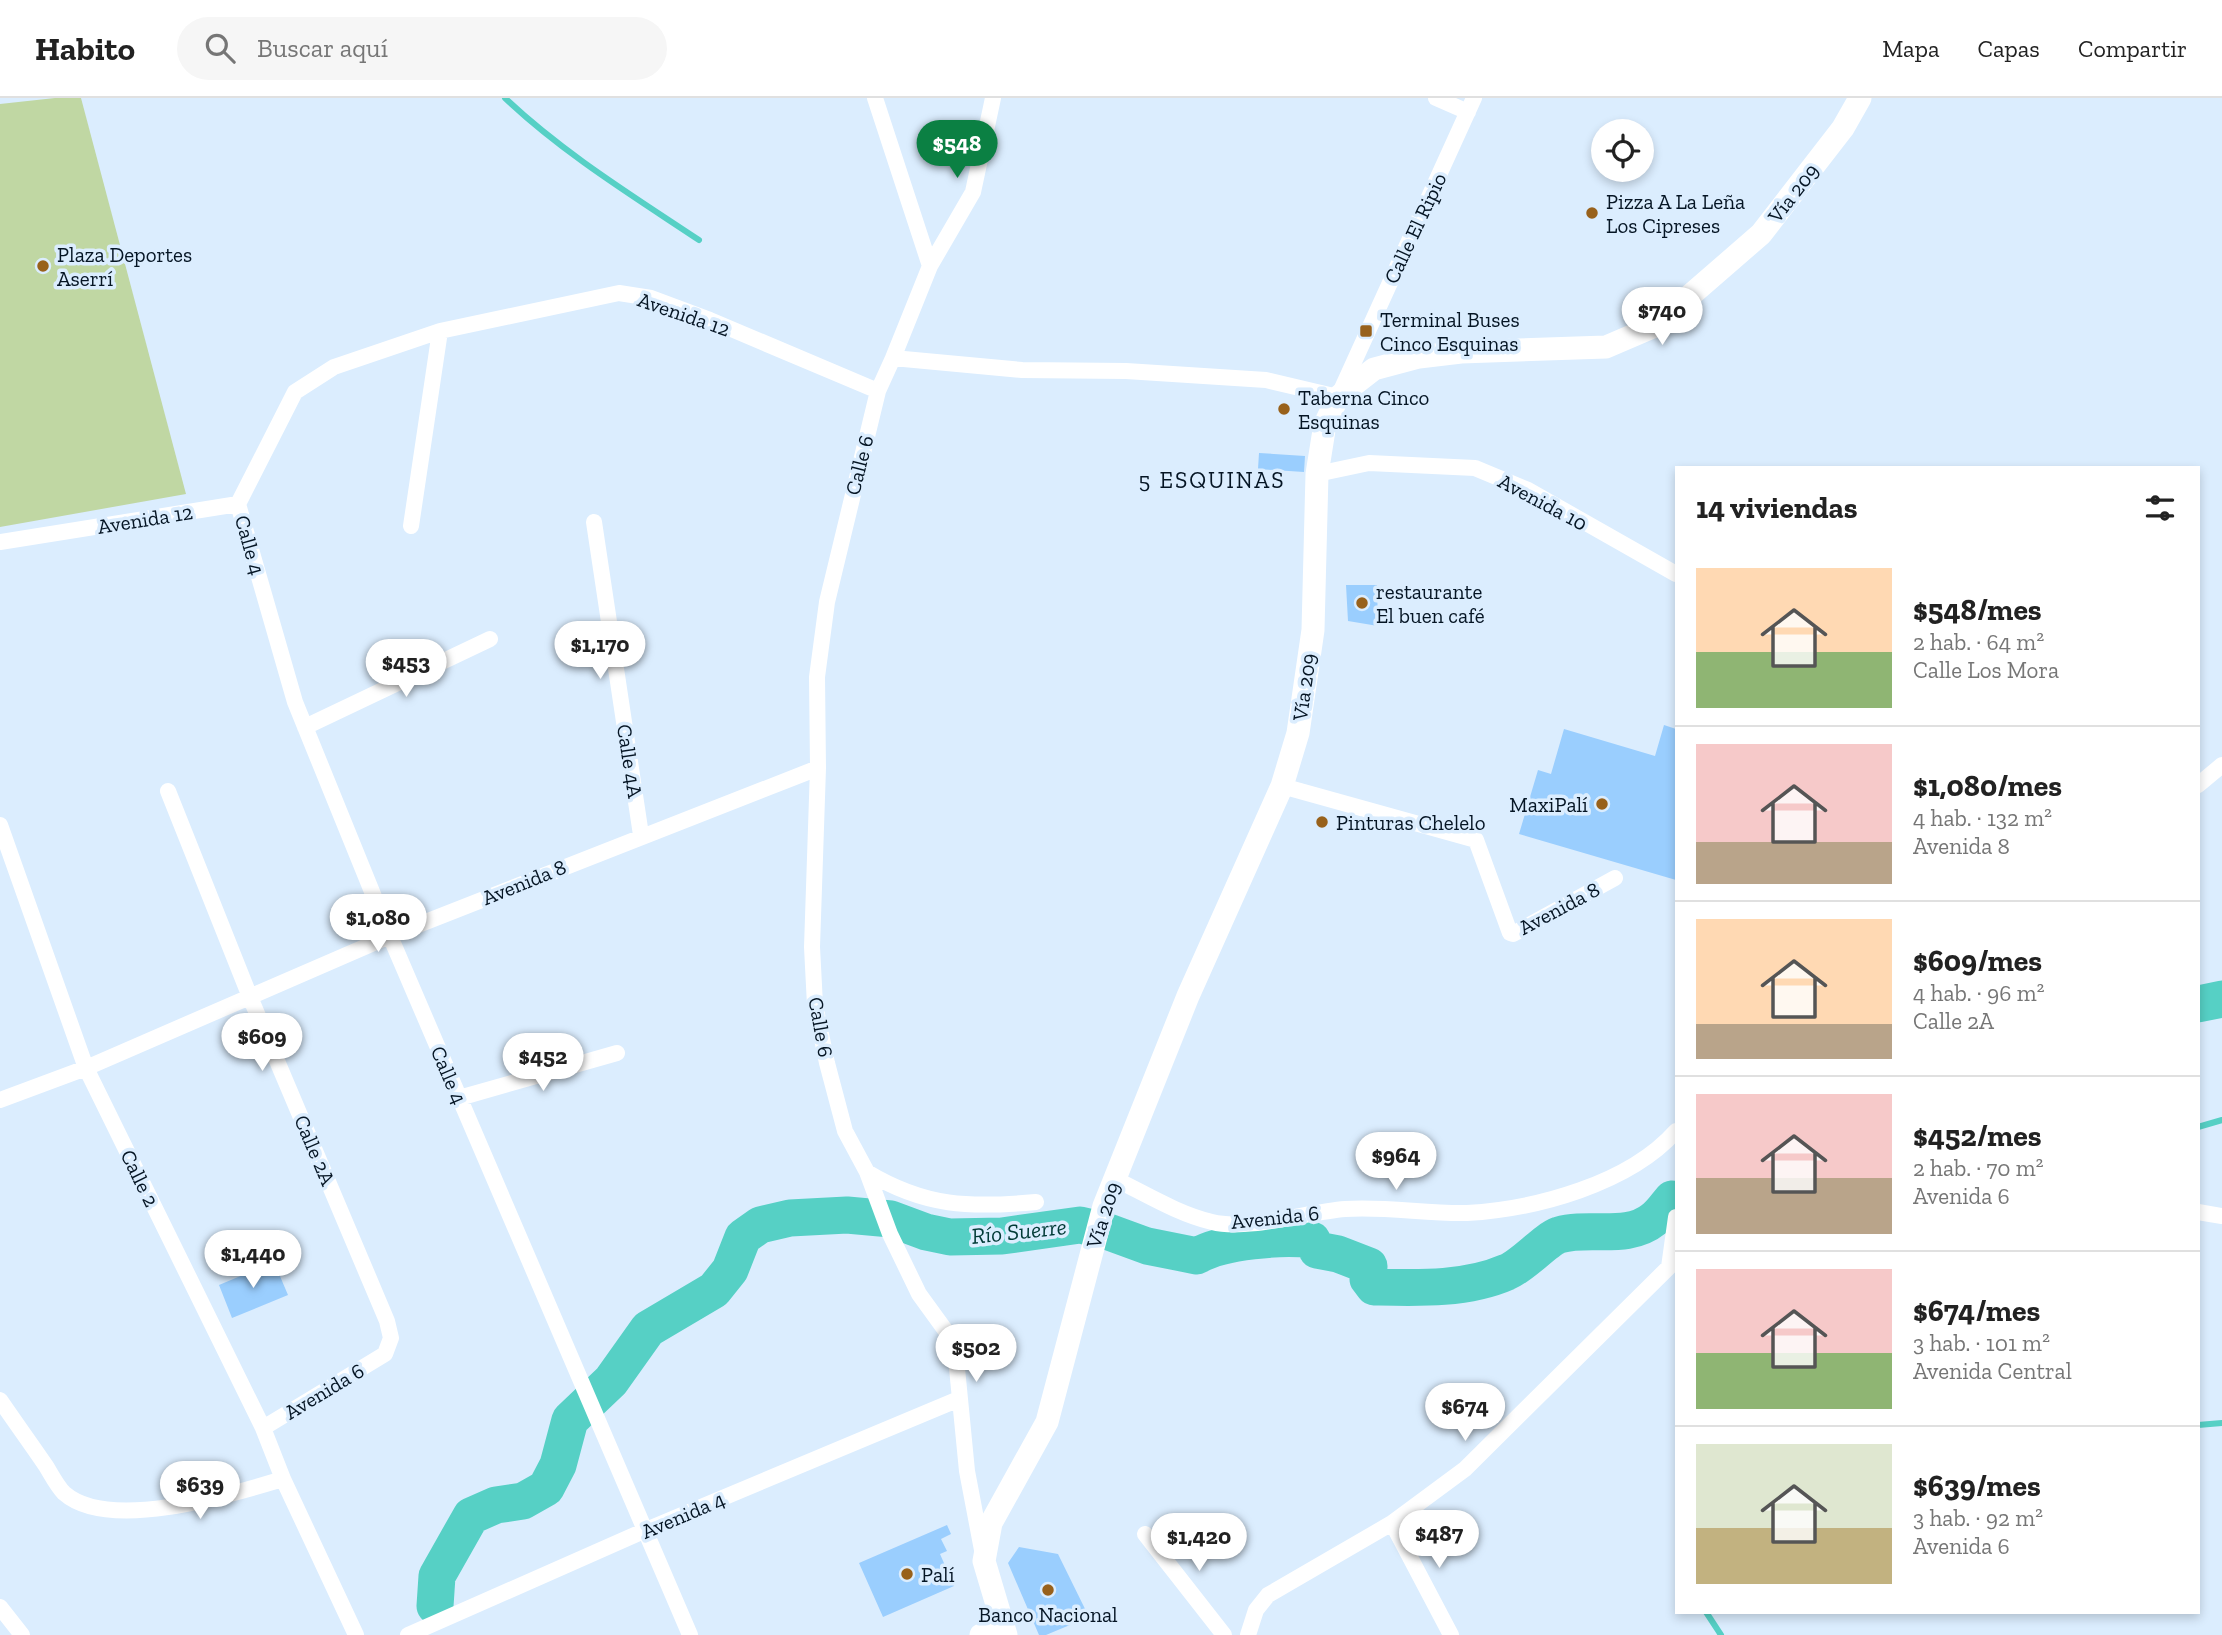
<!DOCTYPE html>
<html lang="es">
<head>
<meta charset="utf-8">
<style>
  :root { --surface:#fff; --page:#f6f6f6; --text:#222; --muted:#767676; --line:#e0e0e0; --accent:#0b8043 }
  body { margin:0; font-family:"Zilla Slab",serif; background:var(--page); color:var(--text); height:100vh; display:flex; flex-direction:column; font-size:26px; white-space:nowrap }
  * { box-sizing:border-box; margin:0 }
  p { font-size:23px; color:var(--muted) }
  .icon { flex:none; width:38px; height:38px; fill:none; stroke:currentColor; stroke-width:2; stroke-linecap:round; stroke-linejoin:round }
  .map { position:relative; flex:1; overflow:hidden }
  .details { position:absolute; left:1675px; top:368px; width:525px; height:1148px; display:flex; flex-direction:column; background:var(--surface); border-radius:0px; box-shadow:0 4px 10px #0003 }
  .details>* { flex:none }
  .tools { position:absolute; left:1591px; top:21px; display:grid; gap:14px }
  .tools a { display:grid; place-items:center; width:63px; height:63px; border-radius:50%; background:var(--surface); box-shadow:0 4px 10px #0003; font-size:35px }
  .price { position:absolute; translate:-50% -60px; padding:0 16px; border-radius:24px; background:#fff; color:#222; font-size:23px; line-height:46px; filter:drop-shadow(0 2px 4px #0008) }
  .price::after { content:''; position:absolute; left:50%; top:42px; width:21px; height:16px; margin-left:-10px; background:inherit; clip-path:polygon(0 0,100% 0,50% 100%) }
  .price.selected { background:var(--accent); color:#fff }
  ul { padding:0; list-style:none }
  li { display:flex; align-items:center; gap:21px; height:175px; padding:0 21px }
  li+li { border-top:2px solid var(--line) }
  li span { display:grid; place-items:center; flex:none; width:196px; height:140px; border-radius:0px; color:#555 }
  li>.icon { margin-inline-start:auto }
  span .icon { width:84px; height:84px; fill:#fffc; stroke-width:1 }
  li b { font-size:30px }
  h2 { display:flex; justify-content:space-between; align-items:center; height:84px; padding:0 21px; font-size:30px }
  header { display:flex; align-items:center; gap:42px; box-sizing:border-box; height:98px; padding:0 35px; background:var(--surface); border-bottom:2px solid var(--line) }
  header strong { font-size:33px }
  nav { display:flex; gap:38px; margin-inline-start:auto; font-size:24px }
  .search { width:490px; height:63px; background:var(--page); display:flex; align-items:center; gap:18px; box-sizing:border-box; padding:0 24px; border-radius:38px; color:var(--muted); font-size:26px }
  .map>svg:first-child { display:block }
  .green { fill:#c0d7a3 }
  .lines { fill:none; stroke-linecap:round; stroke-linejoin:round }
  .stream { stroke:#56d0c5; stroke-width:6 }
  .river { stroke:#56d0c5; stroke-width:37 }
  .building { fill:#9acefe }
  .minor { stroke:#fff; stroke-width:16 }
  .secondary { stroke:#fff; stroke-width:23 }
  .poi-dot { fill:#98611b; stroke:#dbedfe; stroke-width:2.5 }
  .labels { text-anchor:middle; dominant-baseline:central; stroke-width:7; stroke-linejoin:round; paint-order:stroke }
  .street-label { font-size:21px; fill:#051524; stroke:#dbedfe }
  .poi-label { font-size:21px; fill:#051524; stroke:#dbedfe; text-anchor:start }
  .neighbourhood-label { font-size:23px; letter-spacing:2px; fill:#051524; stroke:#dbedfe }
  .water-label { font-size:23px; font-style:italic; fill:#003a36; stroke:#dbedfe }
</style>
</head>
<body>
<header>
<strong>Habito</strong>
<div class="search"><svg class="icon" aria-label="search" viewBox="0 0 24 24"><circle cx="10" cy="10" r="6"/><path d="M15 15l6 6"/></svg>Buscar aquí</div>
<nav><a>Mapa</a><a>Capas</a><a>Compartir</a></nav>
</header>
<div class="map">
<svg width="2222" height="1537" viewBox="0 0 2222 1537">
  <rect width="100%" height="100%" fill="#dbedfe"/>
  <path class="green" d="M 55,0 L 81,0 L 186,396 L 0,429 L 0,6 Z"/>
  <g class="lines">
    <path class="stream" d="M 505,0 C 563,55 633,98 699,142
      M 2198,1029 L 2222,1022
      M 2198,1327 L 2222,1325
      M 1706,1514 L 1721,1537"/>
    <path class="river" d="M 2198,906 L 2222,901
      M 435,1508 L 437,1478 L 471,1418 L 496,1407 L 523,1403 L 546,1390 L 558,1367 L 570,1322 L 611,1283 L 648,1231 L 714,1192 L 730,1172 L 743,1139 L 760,1127 L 790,1120 L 847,1117 L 891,1121 L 926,1134 L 950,1139 L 1002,1138 L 1080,1127 L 1106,1133 L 1147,1148 L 1197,1158 C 1222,1143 1283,1138 1312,1142 L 1317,1152 L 1338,1156 L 1369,1168 L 1368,1181 L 1374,1189 C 1417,1190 1466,1192 1507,1174 C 1524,1167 1545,1142 1559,1137 C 1590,1128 1627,1143 1654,1121 C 1661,1116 1666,1108 1672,1101"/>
  </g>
  <path class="building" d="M 1259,355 L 1305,358 L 1304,374 L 1258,371 Z
    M 1346,487 L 1377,487 L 1378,528 L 1348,523 Z
    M 1664,627 L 1676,631 L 1676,782 L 1519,736 L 1538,672 L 1551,676 L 1564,631 L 1655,658 Z
    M 274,1164 L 288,1197 L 232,1220 L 219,1187 Z
    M 947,1427 L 951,1436 L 941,1441 L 947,1453 L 940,1456 L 954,1488 L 883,1519 L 859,1465 Z
    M 1019,1449 L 1058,1456 L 1089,1519 L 1046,1537 L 1039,1537 L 1008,1465 Z"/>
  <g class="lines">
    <path class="minor" d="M 875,0 L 930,168 L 893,260
      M 1436,0 L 1468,14
      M 930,168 L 973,94 L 993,0
      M 878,293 L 827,504 L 817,579 L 818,670 L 812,849 L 815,907 L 827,965 L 845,1033 L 867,1074 L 890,1136 L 919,1196 L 948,1236 L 956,1260 L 967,1373 L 982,1452
      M 1317,376 L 1369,365 L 1475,370 L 1528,392 L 1676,476
      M 238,406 L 295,294 L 334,269 L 440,233 L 619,195 L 651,200 L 710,222 L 878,293 L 893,260 L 1022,272 L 1126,273 L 1266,282 L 1338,299 L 1474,0
      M 238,406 L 295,604 L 390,838 L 690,1537
      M 594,424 L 641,737
      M 411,428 L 440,233
      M 0,444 L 238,406
      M 305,629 L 490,541
      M 2198,687 L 2222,667
      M 1282,688 L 1476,742 L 1510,835 L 1513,836 L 1615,780
      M 168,693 L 250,899 L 387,1223 L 391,1240 L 385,1256 L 263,1330
      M 0,727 L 86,970 L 263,1330 L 283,1381 L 356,1537
      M 459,1000 L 617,955
      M 0,1002 L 86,970 L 390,838 L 818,670
      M 867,1074 C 925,1109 970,1110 1036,1104
      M 1115,1081 C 1146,1096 1178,1116 1212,1124 C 1247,1133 1307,1114 1345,1111 C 1385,1108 1427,1116 1467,1115 C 1536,1111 1629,1086 1676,1033
      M 2198,1114 L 2222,1118
      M 0,1302 C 15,1324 31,1346 46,1368 C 51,1376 57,1388 64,1395 C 109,1435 233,1396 283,1381
      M 1392,1425 L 1451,1537
      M 1145,1436 L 1224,1537
      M 0,1509 L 22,1537
      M 408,1537 L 646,1432 L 959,1301
      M 1248,1537 L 1256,1512 L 1268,1497 L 1392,1425 L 1465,1371 L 1669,1169 L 1676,1119"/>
    <path class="secondary" d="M 981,1537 L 1001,1528
      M 1006,1537 L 984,1463 L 991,1425 L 1047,1324 L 1104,1108 L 1188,898 L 1282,688 L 1298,635 L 1313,532 L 1317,376 L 1325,326 L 1338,299 L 1374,271 L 1419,259 L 1461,254 L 1606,249 L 1655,228 L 1761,136 L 1843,30 L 1860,0"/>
  </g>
  <g class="poi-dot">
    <circle cx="1592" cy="115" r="7"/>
    <circle cx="43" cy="168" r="7"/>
    <rect x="1359" y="226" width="14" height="14" rx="3.5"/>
    <circle cx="1284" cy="311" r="7"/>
    <circle cx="1362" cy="505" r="7"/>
    <circle cx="1602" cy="706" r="7"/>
    <circle cx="1322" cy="724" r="7"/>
    <circle cx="907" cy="1476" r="7"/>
    <circle cx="1048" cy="1492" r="7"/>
  </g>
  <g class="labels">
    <g class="street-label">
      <text transform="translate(1793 95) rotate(-52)">Vía 209</text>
      <text transform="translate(1415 130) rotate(-65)">Calle El Ripio</text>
      <text transform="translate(684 216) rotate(19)">Avenida 12</text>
      <text transform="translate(859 367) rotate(-76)">Calle 6</text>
      <text transform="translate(1543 404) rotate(28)">Avenida 10</text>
      <text transform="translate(145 421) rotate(-9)">Avenida 12</text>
      <text transform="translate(250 447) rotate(74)">Calle 4</text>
      <text transform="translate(1304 589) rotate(-82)">Vía 209</text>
      <text transform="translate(630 663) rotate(81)">Calle 4A</text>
      <text transform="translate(524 784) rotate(-22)">Avenida 8</text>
      <text transform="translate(1559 810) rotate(-28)">Avenida 8</text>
      <text transform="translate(821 929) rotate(80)">Calle 6</text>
      <text transform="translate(449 977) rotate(67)">Calle 4</text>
      <text transform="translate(315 1052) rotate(67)">Calle 2A</text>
      <text transform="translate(140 1080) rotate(64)">Calle 2</text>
      <text transform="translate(1103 1117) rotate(-72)">Vía 209</text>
      <text transform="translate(1275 1119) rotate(-6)">Avenida 6</text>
      <text transform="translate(324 1293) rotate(-31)">Avenida 6</text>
      <text transform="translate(683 1417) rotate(-23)">Avenida 4</text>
    </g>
    <g class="poi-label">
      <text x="1606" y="103">Pizza A La Leña<tspan x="1606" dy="24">Los Cipreses</tspan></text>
      <text x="57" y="156">Plaza Deportes<tspan x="57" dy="24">Aserrí</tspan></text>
      <text x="1380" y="221">Terminal Buses<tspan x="1380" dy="24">Cinco Esquinas</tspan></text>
      <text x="1298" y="299">Taberna Cinco<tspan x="1298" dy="24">Esquinas</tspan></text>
      <text x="1376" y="493">restaurante<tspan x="1376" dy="24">El buen café</tspan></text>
      <text x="1588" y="706" text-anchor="end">MaxiPalí</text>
      <text x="1336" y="724">Pinturas Chelelo</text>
      <text x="921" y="1476">Palí</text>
      <text x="1048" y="1516" text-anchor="middle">Banco Nacional</text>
    </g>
    <g class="neighbourhood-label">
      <text x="1212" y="382">5 ESQUINAS</text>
    </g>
    <g class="water-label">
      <text transform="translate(1019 1133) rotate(-6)">Río Suerre</text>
    </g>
  </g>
</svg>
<div class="tools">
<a><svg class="icon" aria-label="locate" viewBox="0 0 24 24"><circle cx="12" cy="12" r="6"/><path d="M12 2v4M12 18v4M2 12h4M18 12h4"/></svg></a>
</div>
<b class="price selected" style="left:957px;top:82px">$548</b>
<b class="price" style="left:1662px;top:249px">$740</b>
<b class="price" style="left:600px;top:583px">$1,170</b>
<b class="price" style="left:406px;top:601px">$453</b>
<b class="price" style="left:378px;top:856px">$1,080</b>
<b class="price" style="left:262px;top:975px">$609</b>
<b class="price" style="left:543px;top:995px">$452</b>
<b class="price" style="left:1396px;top:1094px">$964</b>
<b class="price" style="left:253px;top:1192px">$1,440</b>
<b class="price" style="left:976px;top:1286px">$502</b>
<b class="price" style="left:1465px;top:1345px">$674</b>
<b class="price" style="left:200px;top:1423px">$639</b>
<b class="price" style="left:1439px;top:1472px">$487</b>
<b class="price" style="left:1199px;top:1475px">$1,420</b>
<section class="details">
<h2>14 viviendas<svg class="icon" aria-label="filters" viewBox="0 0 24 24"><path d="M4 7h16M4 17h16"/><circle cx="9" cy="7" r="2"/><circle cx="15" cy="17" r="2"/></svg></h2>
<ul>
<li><span style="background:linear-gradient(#ffd9b3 60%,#8fb573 0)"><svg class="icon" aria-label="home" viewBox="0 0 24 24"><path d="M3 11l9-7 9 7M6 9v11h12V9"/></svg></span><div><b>$548/mes</b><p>2 hab. · 64 m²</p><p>Calle Los Mora</p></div></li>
<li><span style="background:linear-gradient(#f6c9c9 70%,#b9a48a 0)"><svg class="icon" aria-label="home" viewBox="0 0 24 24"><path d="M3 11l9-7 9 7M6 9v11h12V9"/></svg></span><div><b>$1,080/mes</b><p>4 hab. · 132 m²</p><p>Avenida 8</p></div></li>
<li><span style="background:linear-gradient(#ffd9b3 75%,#b9a48a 0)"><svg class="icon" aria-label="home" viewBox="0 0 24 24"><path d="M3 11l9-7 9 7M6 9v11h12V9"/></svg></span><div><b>$609/mes</b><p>4 hab. · 96 m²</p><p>Calle 2A</p></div></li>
<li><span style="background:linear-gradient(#f6c9c9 60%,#b9a48a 0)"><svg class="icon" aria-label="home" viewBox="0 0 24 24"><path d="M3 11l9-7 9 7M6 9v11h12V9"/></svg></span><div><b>$452/mes</b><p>2 hab. · 70 m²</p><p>Avenida 6</p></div></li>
<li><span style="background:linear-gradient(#f6c9c9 60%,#8fb573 0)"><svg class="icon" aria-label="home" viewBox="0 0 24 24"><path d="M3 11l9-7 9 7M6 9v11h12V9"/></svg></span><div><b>$674/mes</b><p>3 hab. · 101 m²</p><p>Avenida Central</p></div></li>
<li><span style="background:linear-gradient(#dfe7d0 60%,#c2b280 0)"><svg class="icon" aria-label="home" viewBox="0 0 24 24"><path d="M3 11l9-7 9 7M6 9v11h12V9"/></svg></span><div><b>$639/mes</b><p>3 hab. · 92 m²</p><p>Avenida 6</p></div></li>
</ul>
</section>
</div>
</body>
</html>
